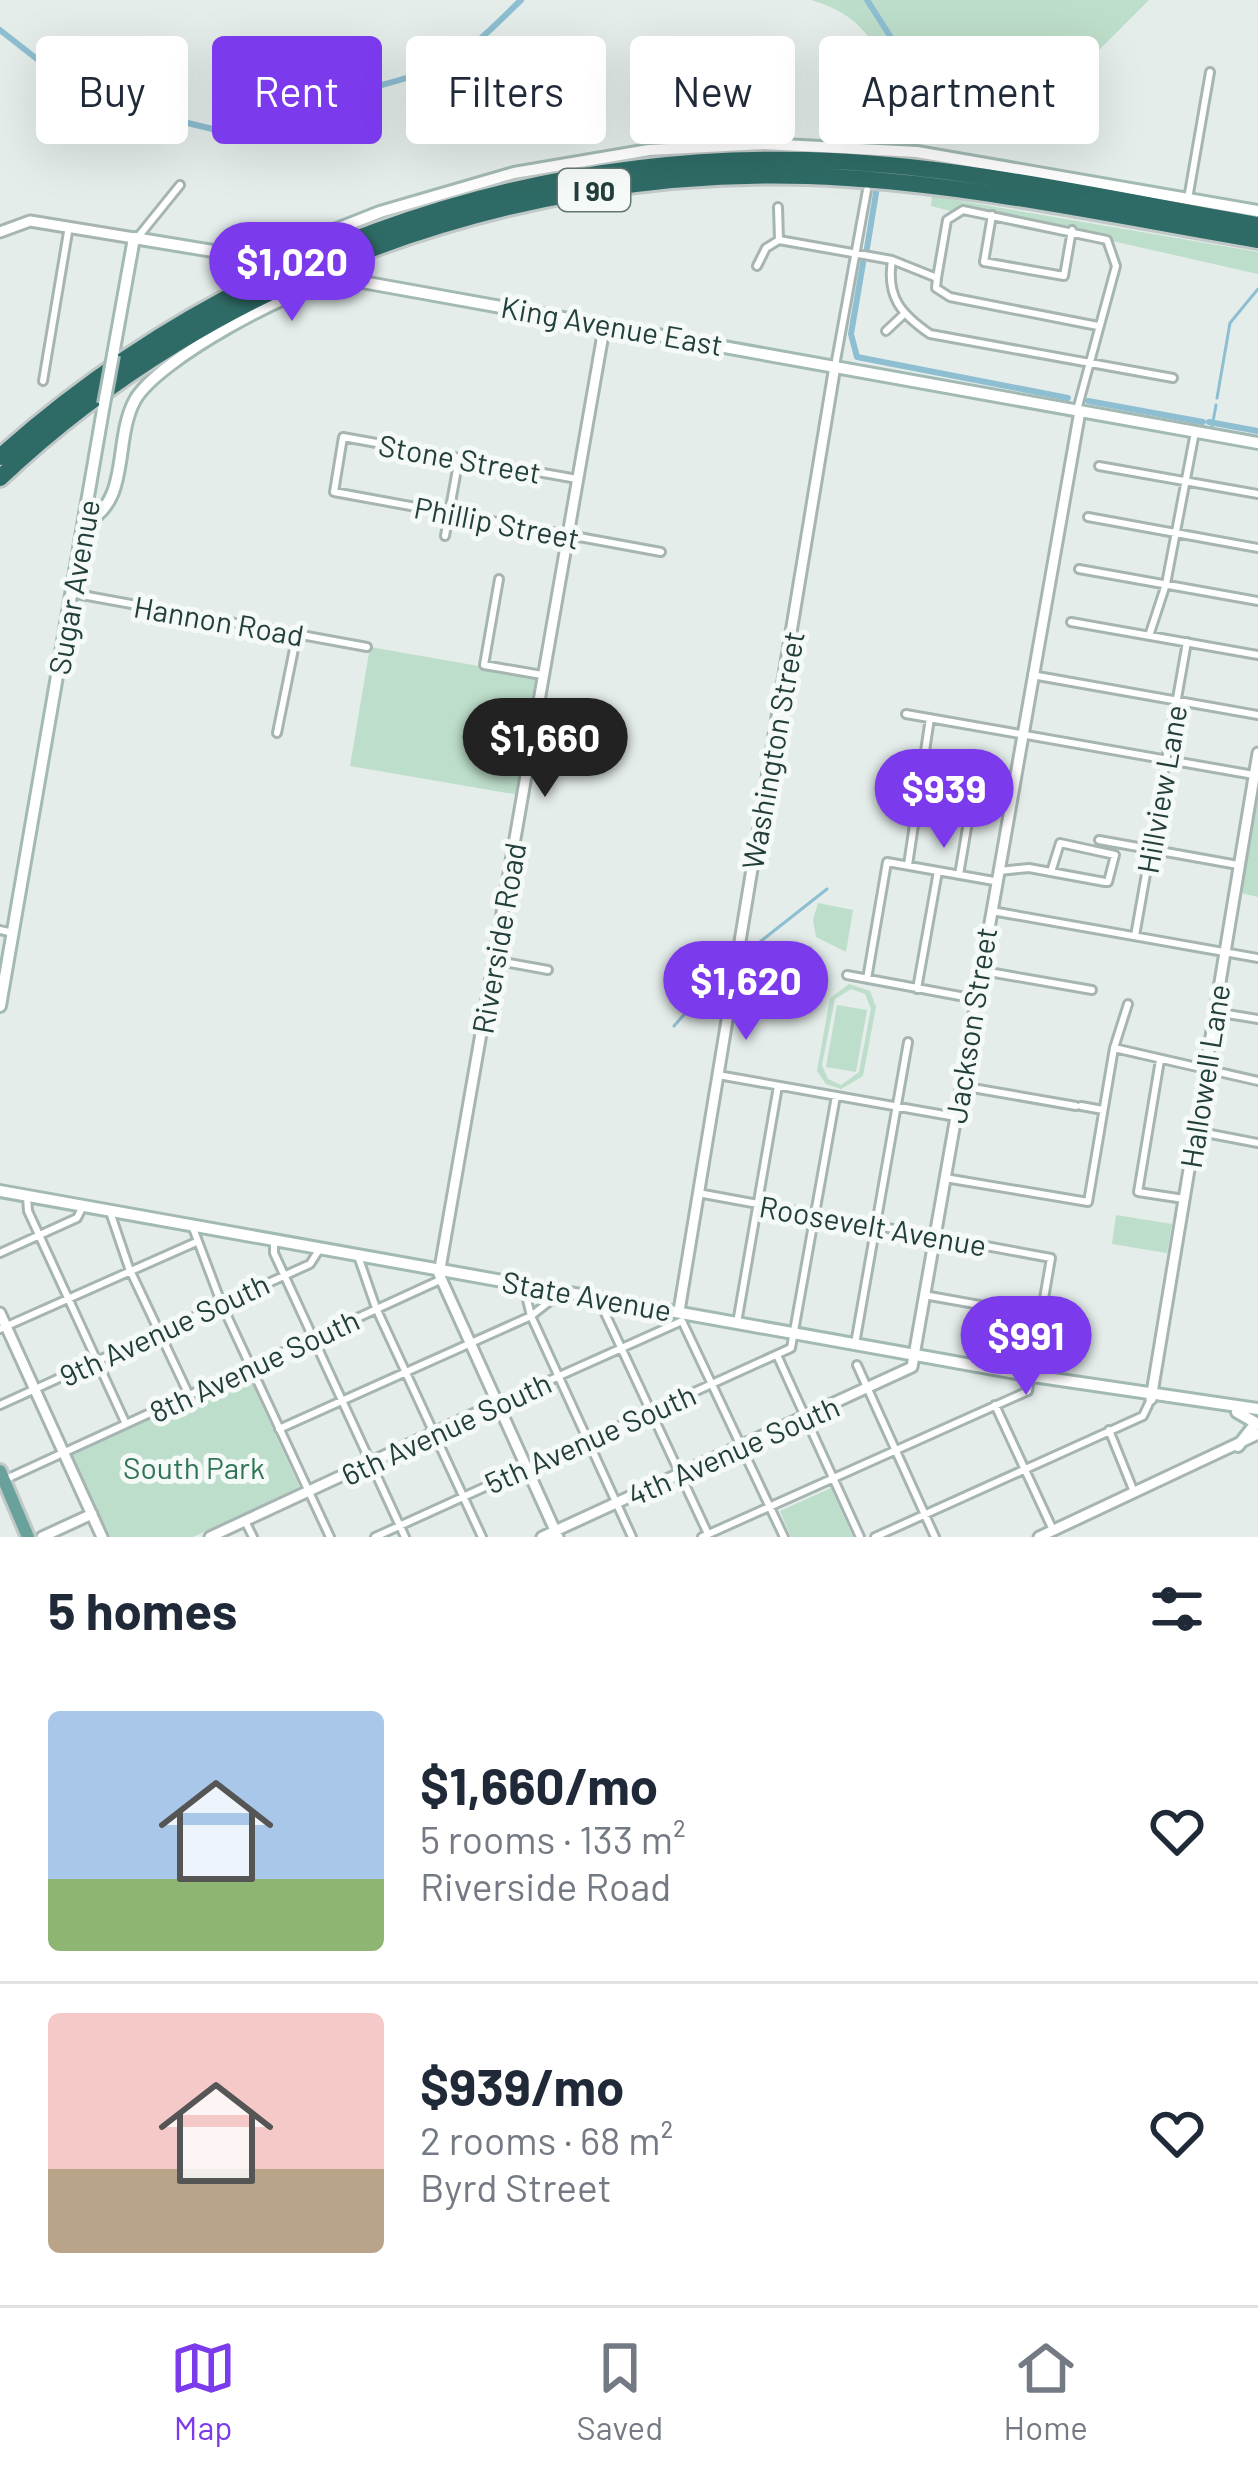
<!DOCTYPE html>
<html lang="en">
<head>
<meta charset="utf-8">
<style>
  :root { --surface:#fff; --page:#f6f6f7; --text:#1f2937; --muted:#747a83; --line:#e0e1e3; --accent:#7c3aed }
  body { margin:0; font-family:Barlow,sans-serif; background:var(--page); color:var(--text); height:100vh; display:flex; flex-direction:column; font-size:45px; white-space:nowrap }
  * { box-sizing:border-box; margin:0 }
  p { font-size:39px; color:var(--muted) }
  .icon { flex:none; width:66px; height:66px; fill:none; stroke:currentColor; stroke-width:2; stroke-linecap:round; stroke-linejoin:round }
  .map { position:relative; height:1537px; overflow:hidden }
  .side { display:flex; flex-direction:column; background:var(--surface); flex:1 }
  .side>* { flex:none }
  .hud { position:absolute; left:36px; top:36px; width:1188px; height:108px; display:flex; gap:24px }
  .price { position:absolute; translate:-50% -102px; padding:0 27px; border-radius:42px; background:var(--accent); color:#fff; font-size:39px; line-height:78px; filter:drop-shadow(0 3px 6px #0008) }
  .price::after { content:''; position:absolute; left:50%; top:72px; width:36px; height:27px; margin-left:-18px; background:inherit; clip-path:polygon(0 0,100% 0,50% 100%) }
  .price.selected { background:#222; color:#fff }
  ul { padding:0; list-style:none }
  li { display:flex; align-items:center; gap:36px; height:300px; padding:0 48px }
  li+li { border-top:3px solid var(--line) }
  li span { display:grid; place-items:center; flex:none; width:336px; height:240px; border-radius:12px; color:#555 }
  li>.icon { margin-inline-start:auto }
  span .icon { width:144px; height:144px; fill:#fffc; stroke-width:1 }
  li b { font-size:51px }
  h2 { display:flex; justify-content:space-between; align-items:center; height:144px; padding:0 48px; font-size:51px }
  .pill { padding:0 42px; border-radius:12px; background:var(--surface); box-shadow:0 12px 48px #0002; font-size:42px; line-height:108px }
  .pill.selected { background:var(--accent); color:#fff }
  .tabs { display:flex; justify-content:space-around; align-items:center; height:168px; border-top:3px solid var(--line); background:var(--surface); font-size:33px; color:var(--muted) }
  .tabs a { display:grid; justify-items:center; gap:6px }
  .tabs .selected { color:var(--accent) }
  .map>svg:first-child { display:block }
  .green { fill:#bddeca; fill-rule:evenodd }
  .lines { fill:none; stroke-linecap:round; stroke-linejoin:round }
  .stream { stroke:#8dbed1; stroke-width:3 }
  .canal { stroke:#8dbed1; stroke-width:6 }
  .minor-casing { stroke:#a6b5b2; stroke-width:12 }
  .tertiary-casing { stroke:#a6b5b2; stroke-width:15 }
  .secondary-casing { stroke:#a2b9b4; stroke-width:16 }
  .primary-casing { stroke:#c1c9c8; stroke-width:18 }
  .motorway-casing { stroke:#c1c9c8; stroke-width:22 }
  .minor { stroke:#fff; stroke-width:6 }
  .tertiary { stroke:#fff; stroke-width:9 }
  .secondary { stroke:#fff; stroke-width:10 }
  .primary { stroke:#69a29b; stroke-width:12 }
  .motorway { stroke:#2f6b66; stroke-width:16 }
  .secondary-bridge-casing { stroke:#a2b9b4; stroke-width:16; stroke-linecap:butt }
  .secondary-bridge { stroke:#fff; stroke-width:10 }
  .labels { text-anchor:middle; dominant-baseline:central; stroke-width:10; stroke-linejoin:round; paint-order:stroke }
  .shield { fill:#f5faf8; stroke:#627774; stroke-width:3 }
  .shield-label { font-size:27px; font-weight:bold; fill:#233f3b }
  .street-label { font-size:30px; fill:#233f3b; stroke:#f5faf8 }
  .park-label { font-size:30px; fill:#2e7553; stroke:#f5faf8 }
</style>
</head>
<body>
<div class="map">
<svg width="1258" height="1537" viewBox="0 0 1258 1537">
  <rect width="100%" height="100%" fill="#e4edea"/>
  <path class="green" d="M 811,0 L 1149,0 L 1066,83 L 991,100 L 889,82 C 875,37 858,14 811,0 Z
    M 932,196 L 1258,252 L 1258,274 L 971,209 L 954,212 L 931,206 Z
    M 370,647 L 541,677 L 519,795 L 350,766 Z
    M 1258,787 L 1258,897 L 1241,893 Z
    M 818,903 L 853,910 L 846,952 L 816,937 L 813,920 Z
    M 780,941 L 812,946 L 808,969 L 776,963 Z
    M 849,984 L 870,991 L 876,1007 L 863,1076 L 841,1089 L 826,1084 L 817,1071 L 830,998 ZM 851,989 L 865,994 L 871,1009 L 859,1072 L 841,1085 L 828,1079 L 822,1065 L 835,999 Z
    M 837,1005 L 867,1010 L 856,1072 L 826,1067 Z
    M 1116,1215 L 1172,1224 L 1167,1253 L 1112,1244 Z
    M 247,1373 L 300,1488 L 193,1537 L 107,1537 L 70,1456 Z
    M 831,1488 L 853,1537 L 791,1537 L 780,1511 Z"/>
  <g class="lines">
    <path class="stream" d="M 1217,398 L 1230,323 L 1258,289
      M 1212,427 L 1216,405
      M 742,956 L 827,889
      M 674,1026 L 732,960"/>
    <path class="canal" d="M 867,0 L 897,47 L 884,139
      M 0,30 L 88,99 L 250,138 L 292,132 L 296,117 C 346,90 381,88 431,70 C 466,57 495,25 521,0
      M 867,248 L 877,187
      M 863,263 L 851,334 L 857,357 L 1068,398
      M 1088,401 L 1203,422
      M 1209,422 L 1258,431"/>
    <g class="minor-casing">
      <path id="minor" d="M 1188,199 L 1210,72
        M 778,207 L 779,240 L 892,260 L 937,278 L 936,288 L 950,297 L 1098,326
        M 992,215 L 984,262 L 1064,276 L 1072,230
        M 138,237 L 180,185
        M 892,260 C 886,297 901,314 930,334 L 1173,378
        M 757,266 L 766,248 L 779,240
        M 937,278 L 947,220 L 963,210 L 1107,240 L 1116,266 L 1077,410
        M 886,331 L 903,315
        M 835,366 L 867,190
        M 43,381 L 69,226
        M 1099,466 L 1258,494
        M 577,479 L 343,437 L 334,492 L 661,552
        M 1088,517 L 1258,548
        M 445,536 L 459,458
        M 1079,569 L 1258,601
        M 499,579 L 484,665 L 542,675
        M 71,593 L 367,647
        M 1071,622 L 1258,655
        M 1149,636 L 1166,584 L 1195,432
        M 1032,675 L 1258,715
        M 906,714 L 1254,775
        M 277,733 L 297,634
        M 1099,840 L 1238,865
        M 908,865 L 930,718
        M 999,871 L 1029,868 L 1105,882 L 1108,882 L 1115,855 L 1060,843 L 1051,872
        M 959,875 L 974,786 L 983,780 L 1011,784
        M 992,911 L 1258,958
        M 0,930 L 13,933
        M 1135,936 L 1187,642
        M 493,960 L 548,970
        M 983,971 L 1092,990
        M 847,975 L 976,999
        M 867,979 L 887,862 L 994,881
        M 917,989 L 938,871
        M 1215,1012 L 1258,1019
        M 1114,1048 L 1258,1081
        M 1160,1060 L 1138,1192 L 1184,1199
        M 718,1075 L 956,1117
        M 961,1086 L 1076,1106
        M 1081,1106 L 1103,1110
        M 1195,1131 L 1258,1143
        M 945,1178 L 1088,1202 L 1114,1048 L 1128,1004
        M 698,1193 L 1051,1258 L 1028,1391 L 702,1537
        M 27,1197 L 28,1211 L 126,1424
        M 110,1212 L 129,1268 L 189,1395
        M 193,1228 L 222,1305 L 330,1537
        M 274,1240 L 274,1253 L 405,1537
        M 0,1253 L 77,1218 L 83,1206
        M 358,1256 L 376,1308 L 482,1537
        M 523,1283 L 531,1316 L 632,1537
        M 924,1295 L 1042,1316
        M 605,1300 L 604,1311 L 708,1534
        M 737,1323 L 778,1086
        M 0,1329 L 194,1243
        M 855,1344 L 908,1042
        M 777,1355 L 860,1537
        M 857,1365 L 935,1537
        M 499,1403 L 682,1321 L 784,1537
        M 0,1405 L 310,1264 L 319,1250
        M 995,1405 L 1053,1530
        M 279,1429 L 531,1316 L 550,1301
        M 1109,1430 L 1134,1492
        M 4,1480 L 440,1280
        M 245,1521 L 253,1537
        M 375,1537 L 791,1348 L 836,1096
        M 875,1537 L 1143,1416 L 1151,1399"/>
    </g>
    <g class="tertiary-casing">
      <path id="tertiary" d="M 0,232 L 30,221 L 134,238
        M 679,1311 L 835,366
        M 0,1313 L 102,1537
        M 1151,1399 L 1258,753
        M 42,1537 L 92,1514
        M 210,1537 L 496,1404
        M 542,1537 L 912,1367 L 1080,411
        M 558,1537 L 439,1274 L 605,323
        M 1039,1537 L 1258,1434"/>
    </g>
    <g class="secondary-casing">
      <path id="secondary" d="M 113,355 L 134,238 L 261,259 L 380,212 L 514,173 L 649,150 L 764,144 L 917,152 L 1258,211
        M 86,522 C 131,501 113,440 135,400 C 158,359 294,287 340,278 L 1258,443
        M 0,1006 L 104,404
        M 0,1191 L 1033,1376 L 1258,1409
        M 1237,1412 L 1256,1423 L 1238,1446"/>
    </g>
    <g class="primary-casing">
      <path id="primary" d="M 0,1471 L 28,1537"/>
    </g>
    <g class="motorway-casing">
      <path id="motorway" d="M 0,457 C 220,259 512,153 808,160 C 959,164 1110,200 1258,225
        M 0,478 C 213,276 515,167 807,176 C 959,181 1109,215 1258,240"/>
    </g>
    <use href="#minor" class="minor"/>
    <use href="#tertiary" class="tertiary"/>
    <use href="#secondary" class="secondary"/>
    <use href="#primary" class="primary"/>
    <use href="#motorway" class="motorway"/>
    <g class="secondary-bridge-casing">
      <path id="secondary-bridge" d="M 104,404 L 113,355"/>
    </g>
    <use href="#secondary-bridge" class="secondary-bridge"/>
  </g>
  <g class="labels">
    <rect class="shield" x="558" y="169" width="72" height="42" rx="9"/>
    <g class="shield-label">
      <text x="594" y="190">I 90</text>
    </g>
    <g class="street-label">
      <text transform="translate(612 325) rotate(10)">King Avenue East</text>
      <text transform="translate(460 458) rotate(10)">Stone Street</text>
      <text transform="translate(497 522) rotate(11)">Phillip Street</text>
      <text transform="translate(73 587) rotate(-80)">Sugar Avenue</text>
      <text transform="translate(219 620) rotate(10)">Hannon Road</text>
      <text transform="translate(772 750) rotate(-80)">Washington Street</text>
      <text transform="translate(1161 789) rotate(-80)">Hillview Lane</text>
      <text transform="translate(498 938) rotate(-80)">Riverside Road</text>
      <text transform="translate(970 1025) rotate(-81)">Jackson Street</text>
      <text transform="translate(1204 1076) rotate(-81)">Hallowell Lane</text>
      <text transform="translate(873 1225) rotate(10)">Roosevelt Avenue</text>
      <text transform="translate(587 1295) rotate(10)">State Avenue</text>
      <text transform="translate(164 1329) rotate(-25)">9th Avenue South</text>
      <text transform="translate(254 1365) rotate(-25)">8th Avenue South</text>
      <text transform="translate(446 1428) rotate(-25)">6th Avenue South</text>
      <text transform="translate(590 1438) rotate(-24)">5th Avenue South</text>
      <text transform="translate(733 1450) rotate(-24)">4th Avenue South</text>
    </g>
    <g class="park-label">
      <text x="194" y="1467">South Park</text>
    </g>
  </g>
</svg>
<b class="price" style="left:292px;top:324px">$1,020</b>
<b class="price selected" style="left:545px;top:800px">$1,660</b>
<b class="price" style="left:944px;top:851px">$939</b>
<b class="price" style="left:746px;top:1043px">$1,620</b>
<b class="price" style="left:1026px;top:1398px">$991</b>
<div class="hud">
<a class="pill">Buy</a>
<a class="pill selected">Rent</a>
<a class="pill">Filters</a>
<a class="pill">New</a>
<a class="pill">Apartment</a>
</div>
</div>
<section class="side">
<h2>5 homes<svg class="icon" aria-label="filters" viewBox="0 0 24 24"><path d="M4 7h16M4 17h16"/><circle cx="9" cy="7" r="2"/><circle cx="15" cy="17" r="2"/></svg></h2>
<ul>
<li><span style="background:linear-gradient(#a9c7e8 70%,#8fb573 0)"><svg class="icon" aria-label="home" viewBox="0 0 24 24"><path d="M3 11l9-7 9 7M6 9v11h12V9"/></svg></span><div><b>$1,660/mo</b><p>5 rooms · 133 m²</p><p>Riverside Road</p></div><svg class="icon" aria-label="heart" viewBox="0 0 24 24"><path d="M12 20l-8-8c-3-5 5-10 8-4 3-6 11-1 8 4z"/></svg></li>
<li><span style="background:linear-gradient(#f6c9c9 65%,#b9a48a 0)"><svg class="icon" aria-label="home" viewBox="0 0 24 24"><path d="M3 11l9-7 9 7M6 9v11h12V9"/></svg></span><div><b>$939/mo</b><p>2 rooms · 68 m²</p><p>Byrd Street</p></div><svg class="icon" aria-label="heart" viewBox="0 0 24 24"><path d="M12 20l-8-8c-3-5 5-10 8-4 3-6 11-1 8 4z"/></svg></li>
</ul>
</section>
<nav class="tabs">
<a class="selected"><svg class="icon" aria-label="map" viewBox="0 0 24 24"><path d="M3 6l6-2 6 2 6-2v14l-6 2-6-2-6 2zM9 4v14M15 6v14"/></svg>Map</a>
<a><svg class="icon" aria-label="saved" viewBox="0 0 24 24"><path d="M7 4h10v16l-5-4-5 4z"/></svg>Saved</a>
<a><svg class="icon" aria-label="home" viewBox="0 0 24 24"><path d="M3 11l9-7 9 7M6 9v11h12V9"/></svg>Home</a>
</nav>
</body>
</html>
